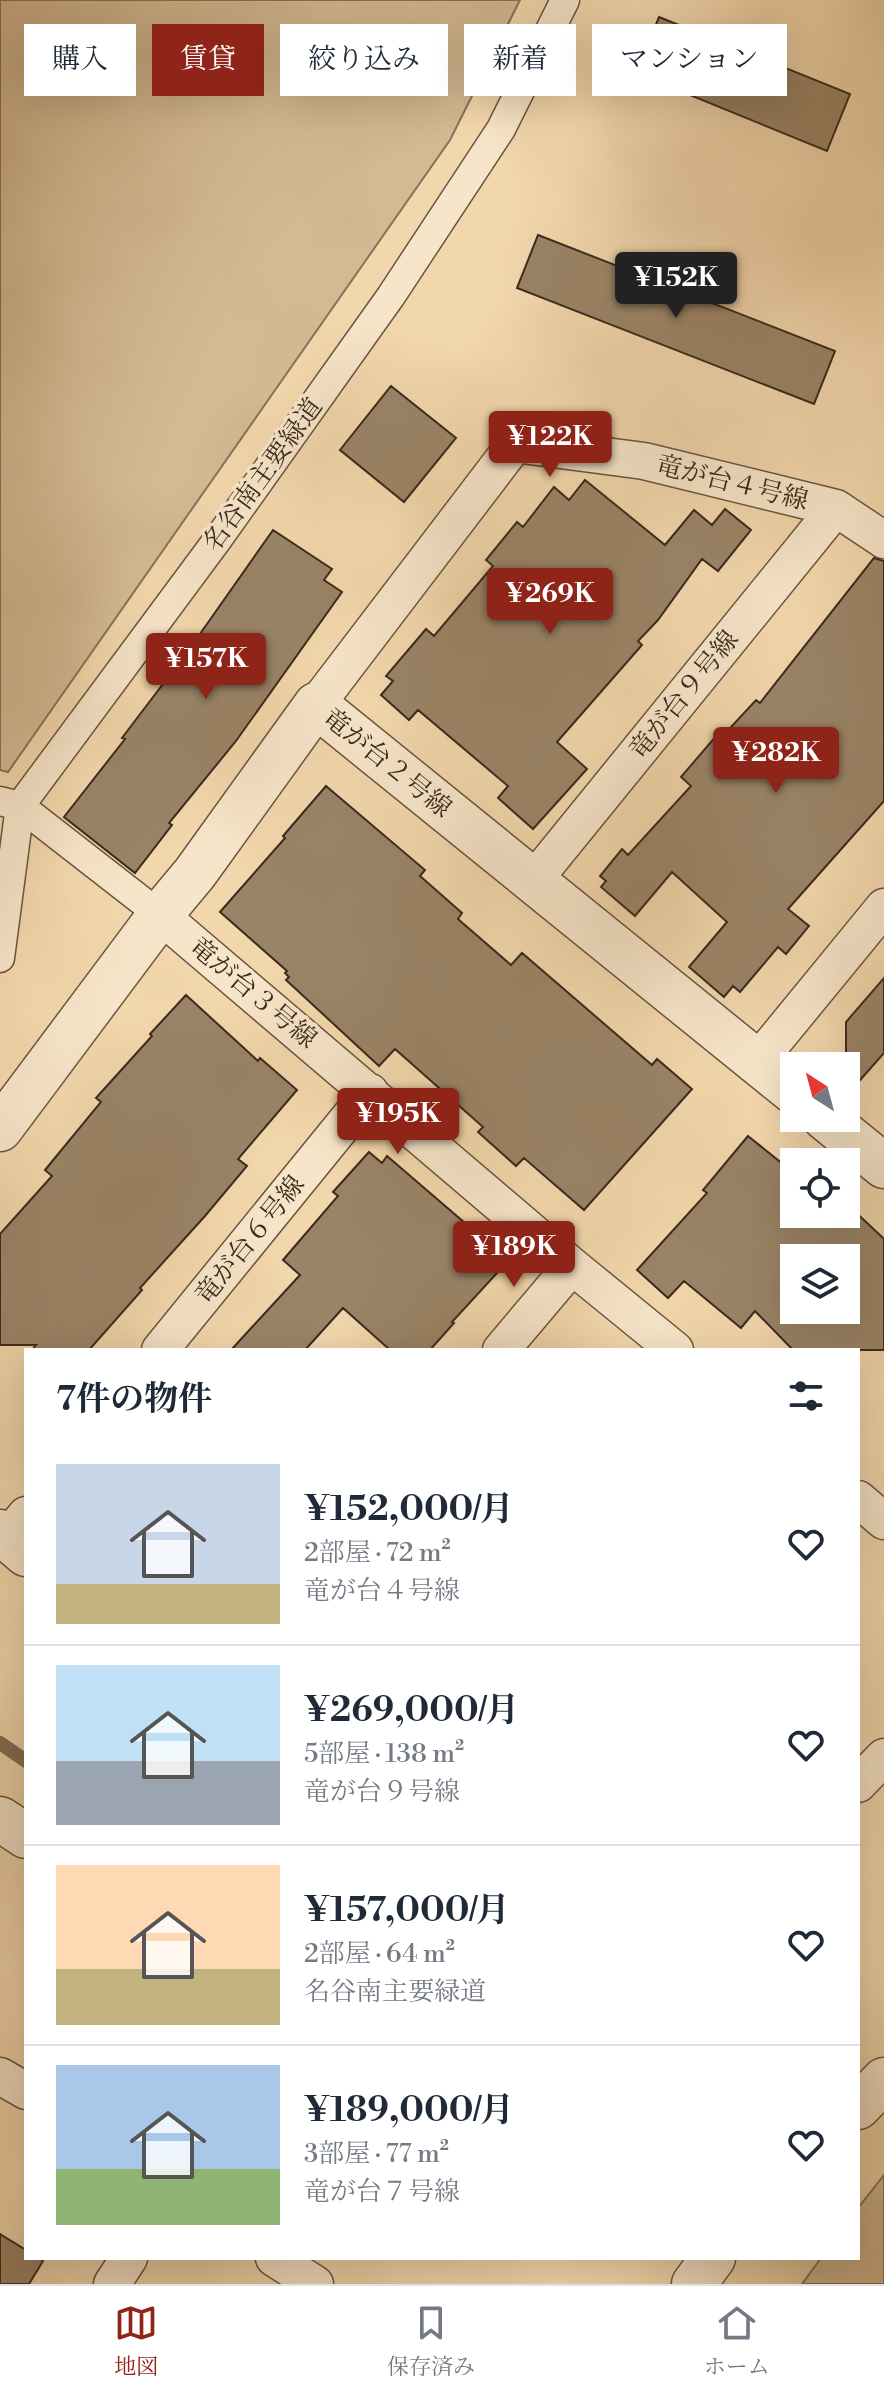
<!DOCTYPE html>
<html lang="ja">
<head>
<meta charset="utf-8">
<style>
  :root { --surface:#fff; --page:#f2f2f3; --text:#1f2937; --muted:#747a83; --line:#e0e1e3; --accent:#8f2418 }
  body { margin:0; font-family:"Libre Bodoni","Noto Serif JP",serif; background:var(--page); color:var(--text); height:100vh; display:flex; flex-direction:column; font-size:30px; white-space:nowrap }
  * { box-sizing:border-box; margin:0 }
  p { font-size:26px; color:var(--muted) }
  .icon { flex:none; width:44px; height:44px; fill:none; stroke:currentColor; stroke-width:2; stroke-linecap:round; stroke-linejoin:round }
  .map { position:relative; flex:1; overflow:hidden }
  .side { position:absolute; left:24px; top:1348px; width:836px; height:912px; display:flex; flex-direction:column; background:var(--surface); border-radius:0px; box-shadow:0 8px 32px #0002 }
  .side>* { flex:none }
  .guide { position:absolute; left:24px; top:24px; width:836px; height:72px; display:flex; gap:16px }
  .needle { width:52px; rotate:324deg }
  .buttons { position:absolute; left:780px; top:1052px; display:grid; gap:16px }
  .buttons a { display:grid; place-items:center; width:80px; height:80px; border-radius:0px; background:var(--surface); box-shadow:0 8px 32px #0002; font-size:40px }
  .price { position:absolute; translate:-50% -68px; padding:0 18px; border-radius:8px; background:var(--accent); color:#fff; font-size:26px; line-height:52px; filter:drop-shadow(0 2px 4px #0008) }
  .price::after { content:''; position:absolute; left:50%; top:48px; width:24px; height:18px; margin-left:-12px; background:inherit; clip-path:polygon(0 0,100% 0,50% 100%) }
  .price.active { background:#222; color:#fff }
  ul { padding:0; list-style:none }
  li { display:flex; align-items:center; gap:24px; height:200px; padding:0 32px }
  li+li { border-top:2px solid var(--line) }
  li span { display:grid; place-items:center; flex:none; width:224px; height:160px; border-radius:0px; color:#555 }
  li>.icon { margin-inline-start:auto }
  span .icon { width:96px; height:96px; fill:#fffc; stroke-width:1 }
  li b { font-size:34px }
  h2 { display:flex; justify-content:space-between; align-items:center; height:96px; padding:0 32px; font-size:34px }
  .pill { padding:0 28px; border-radius:0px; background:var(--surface); box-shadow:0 8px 32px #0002; font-size:28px; line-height:72px }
  .pill.active { background:var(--accent); color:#fff }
  .tab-bar { display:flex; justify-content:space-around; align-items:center; height:112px; border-top:2px solid var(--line); background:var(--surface); font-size:22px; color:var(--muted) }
  .tab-bar a { display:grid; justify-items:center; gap:4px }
  .tab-bar .active { color:var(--accent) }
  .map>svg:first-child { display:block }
  .green { fill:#d4ba94; stroke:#877258; stroke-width:2 }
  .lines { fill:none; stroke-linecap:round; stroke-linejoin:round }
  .stream { stroke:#836e55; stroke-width:14 }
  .building { fill:#9a8467; stroke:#3a2a1c; stroke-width:2; fill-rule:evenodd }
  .pedestrian-casing { stroke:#685540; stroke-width:31 }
  .minor-casing { stroke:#685540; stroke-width:39 }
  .tertiary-casing { stroke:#685540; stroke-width:47 }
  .pedestrian { stroke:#f7e5c9; stroke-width:28 }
  .minor { stroke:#f7e5c9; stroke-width:36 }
  .tertiary { stroke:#f7e5c9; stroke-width:44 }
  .labels { text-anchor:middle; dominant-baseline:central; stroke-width:7; stroke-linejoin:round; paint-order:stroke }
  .street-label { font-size:26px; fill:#3a2a1c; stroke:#f7e5c9 }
</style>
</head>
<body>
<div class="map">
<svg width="884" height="2284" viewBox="0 0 884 2284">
  <rect width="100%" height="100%" fill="#f3d7ac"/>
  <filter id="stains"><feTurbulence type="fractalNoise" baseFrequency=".0025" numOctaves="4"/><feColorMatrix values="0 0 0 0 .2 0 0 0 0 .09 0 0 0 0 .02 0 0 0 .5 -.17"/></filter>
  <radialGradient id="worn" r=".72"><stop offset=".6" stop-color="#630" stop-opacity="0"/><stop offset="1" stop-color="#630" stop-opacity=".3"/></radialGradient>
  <path class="green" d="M 0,0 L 520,0 L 450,140 L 8,772 L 0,770 Z
    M 884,2175 L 884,2284 L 802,2284 L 821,2258 L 858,2258 L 858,2208 Z"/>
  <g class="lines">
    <path class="stream" d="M 0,1743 L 26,1761"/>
  </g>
  <path class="building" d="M 659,17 L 850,94 L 827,151 L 636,73 Z
    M 538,235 L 835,351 L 814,404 L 517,288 Z
    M 391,386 L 456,438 L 404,502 L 340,450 Z
    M 585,480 L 665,545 L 694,510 L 712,525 L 725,509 L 751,530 L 718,571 L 702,559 L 658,620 L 638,641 L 642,645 L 557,742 L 587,769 L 533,829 L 498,798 L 508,786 L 418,710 L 409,720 L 381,695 L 393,681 L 386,676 L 426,629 L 434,636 L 493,566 L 486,560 L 517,522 L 523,527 L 554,487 L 569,500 Z
    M 273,530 L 332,569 L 324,580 L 342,592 L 236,741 L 169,823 L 172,825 L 135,873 L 64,817 L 125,739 L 122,738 L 188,651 Z
    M 874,558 L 884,561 L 884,801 L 788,909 L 809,926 L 786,954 L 778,947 L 740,992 L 733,986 L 724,997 L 689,967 L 727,922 L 672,872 L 635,916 L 601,887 L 606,881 L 600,876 L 622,849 L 628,855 L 691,786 L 681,777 L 716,736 L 719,740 L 756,700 L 760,703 Z
    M 326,786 L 425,870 L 420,876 L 462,913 L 458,919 L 511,965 L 522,953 L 652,1065 L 657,1059 L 692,1089 L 584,1210 L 524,1158 L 516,1166 L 478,1132 L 483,1127 L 395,1049 L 379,1066 L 286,980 L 289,977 L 285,973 L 287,971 L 220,912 L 285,838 L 283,836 Z
    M 884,978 L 884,1053 L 846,1096 L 846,1022 Z
    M 186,995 L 258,1061 L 260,1058 L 297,1090 L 238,1159 L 247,1166 L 205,1216 L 140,1288 L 142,1290 L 89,1350 L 32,1350 L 36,1345 L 0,1345 L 0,1234 L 52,1176 L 45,1170 L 101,1102 L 96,1098 L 152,1036 L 150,1034 Z
    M 748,1136 L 794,1173 L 794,1214 L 846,1214 L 846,1203 L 884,1239 L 884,1350 L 793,1350 L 755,1311 L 741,1328 L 684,1281 L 668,1298 L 637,1270 L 707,1193 L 703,1190 ZM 794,1258 L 846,1258 L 846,1310 L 794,1310 Z
    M 369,1152 L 382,1163 L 387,1156 L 465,1223 L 467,1222 L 509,1260 L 452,1322 L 454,1323 L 430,1350 L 390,1350 L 343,1308 L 305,1350 L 231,1350 L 300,1275 L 283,1260 L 338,1196 L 333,1192 Z
    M 0,2234 L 26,2250 L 26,2258 L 39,2258 L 43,2261 L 29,2284 L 0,2284 Z"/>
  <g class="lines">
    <g class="pedestrian-casing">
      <path id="pedestrian" d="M 0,801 L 20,806 L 160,915
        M 0,958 L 20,806 L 218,539 L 391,296 L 501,129 L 565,0"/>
    </g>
    <g class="minor-casing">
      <path id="minor" d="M 316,705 L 515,444 L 644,461 L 836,508 L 884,540
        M 533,881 L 836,508
        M 160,915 L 572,1266 L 675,1350
        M 757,1062 L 884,907
        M 160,1350 L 370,1092
        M 501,1350 L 572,1266
        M 858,1499 L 884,1521
        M 7,1538 L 26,1515
        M 858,1784 L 884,1757
        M 0,2076 L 26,2091
        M 274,2258 L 315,2284
        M 112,2284 L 129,2258"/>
    </g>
    <g class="tertiary-casing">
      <path id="tertiary" d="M 825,1118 L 884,1166
        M 0,1129 L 160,915 L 195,873 L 316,705 L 794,1092
        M 0,1532 L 26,1554
        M 0,1819 L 26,1836
        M 858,2107 L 884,2080
        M 694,2284 L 713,2258"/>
    </g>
    <use href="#pedestrian" class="pedestrian"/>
    <use href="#minor" class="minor"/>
    <use href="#tertiary" class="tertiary"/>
  </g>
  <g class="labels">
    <g class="street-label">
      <text transform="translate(263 475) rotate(-54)">名谷南主要緑道</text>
      <text transform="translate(732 483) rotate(14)">竜が台４号線</text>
      <text transform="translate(684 695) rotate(-51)">竜が台９号線</text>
      <text transform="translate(387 763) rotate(39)">竜が台２号線</text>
      <text transform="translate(253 993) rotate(40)">竜が台３号線</text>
      <text transform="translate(250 1240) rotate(-51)">竜が台６号線</text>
    </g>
  </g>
  <rect width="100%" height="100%" filter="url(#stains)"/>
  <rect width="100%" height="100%" fill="url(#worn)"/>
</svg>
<div class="buttons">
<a><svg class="needle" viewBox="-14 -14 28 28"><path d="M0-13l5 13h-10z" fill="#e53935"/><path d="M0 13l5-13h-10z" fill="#747a83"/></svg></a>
<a><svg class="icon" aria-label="locate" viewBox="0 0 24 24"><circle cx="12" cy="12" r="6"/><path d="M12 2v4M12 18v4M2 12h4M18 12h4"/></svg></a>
<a><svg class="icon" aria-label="layers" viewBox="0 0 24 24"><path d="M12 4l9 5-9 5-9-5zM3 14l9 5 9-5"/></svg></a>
</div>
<b class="price active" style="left:676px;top:320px">¥152K</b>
<b class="price" style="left:550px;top:479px">¥122K</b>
<b class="price" style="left:550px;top:636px">¥269K</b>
<b class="price" style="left:206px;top:701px">¥157K</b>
<b class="price" style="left:776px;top:795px">¥282K</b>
<b class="price" style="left:398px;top:1156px">¥195K</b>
<b class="price" style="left:514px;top:1289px">¥189K</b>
<div class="guide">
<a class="pill">購入</a>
<a class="pill active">賃貸</a>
<a class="pill">絞り込み</a>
<a class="pill">新着</a>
<a class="pill">マンション</a>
</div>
<section class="side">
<h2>7件の物件<svg class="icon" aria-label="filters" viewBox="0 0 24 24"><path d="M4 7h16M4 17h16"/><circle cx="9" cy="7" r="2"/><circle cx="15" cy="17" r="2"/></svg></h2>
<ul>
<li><span style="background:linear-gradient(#c9d6e8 75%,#c2b280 0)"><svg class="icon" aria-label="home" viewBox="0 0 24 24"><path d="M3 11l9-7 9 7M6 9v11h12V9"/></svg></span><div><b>¥152,000/月</b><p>2部屋 · 72 m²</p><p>竜が台４号線</p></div><svg class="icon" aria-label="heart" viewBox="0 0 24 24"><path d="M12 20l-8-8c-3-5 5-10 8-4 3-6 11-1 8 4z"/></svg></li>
<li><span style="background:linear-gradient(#bfe0f5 60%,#9aa5b1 0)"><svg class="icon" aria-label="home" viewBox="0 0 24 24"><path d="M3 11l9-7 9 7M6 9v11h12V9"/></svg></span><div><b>¥269,000/月</b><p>5部屋 · 138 m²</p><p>竜が台９号線</p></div><svg class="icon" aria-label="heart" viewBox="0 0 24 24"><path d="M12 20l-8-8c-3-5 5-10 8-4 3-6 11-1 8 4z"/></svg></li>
<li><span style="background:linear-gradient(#ffd9b3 65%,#c2b280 0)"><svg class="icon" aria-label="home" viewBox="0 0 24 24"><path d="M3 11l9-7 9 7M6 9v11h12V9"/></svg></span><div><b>¥157,000/月</b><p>2部屋 · 64 m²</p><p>名谷南主要緑道</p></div><svg class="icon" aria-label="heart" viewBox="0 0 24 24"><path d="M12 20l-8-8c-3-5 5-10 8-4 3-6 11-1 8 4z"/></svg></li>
<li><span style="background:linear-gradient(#a9c7e8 65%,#8fb573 0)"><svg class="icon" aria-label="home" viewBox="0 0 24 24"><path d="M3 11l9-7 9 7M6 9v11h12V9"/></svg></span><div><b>¥189,000/月</b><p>3部屋 · 77 m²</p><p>竜が台７号線</p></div><svg class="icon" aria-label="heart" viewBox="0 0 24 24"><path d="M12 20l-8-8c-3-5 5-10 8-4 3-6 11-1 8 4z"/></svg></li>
</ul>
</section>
</div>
<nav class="tab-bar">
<a class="active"><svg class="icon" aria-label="map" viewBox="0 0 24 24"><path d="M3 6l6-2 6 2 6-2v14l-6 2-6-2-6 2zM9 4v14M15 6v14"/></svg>地図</a>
<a><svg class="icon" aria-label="saved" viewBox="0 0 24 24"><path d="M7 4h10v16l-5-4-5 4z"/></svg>保存済み</a>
<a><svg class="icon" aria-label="home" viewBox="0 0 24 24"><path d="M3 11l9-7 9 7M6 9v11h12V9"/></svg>ホーム</a>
</nav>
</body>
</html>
